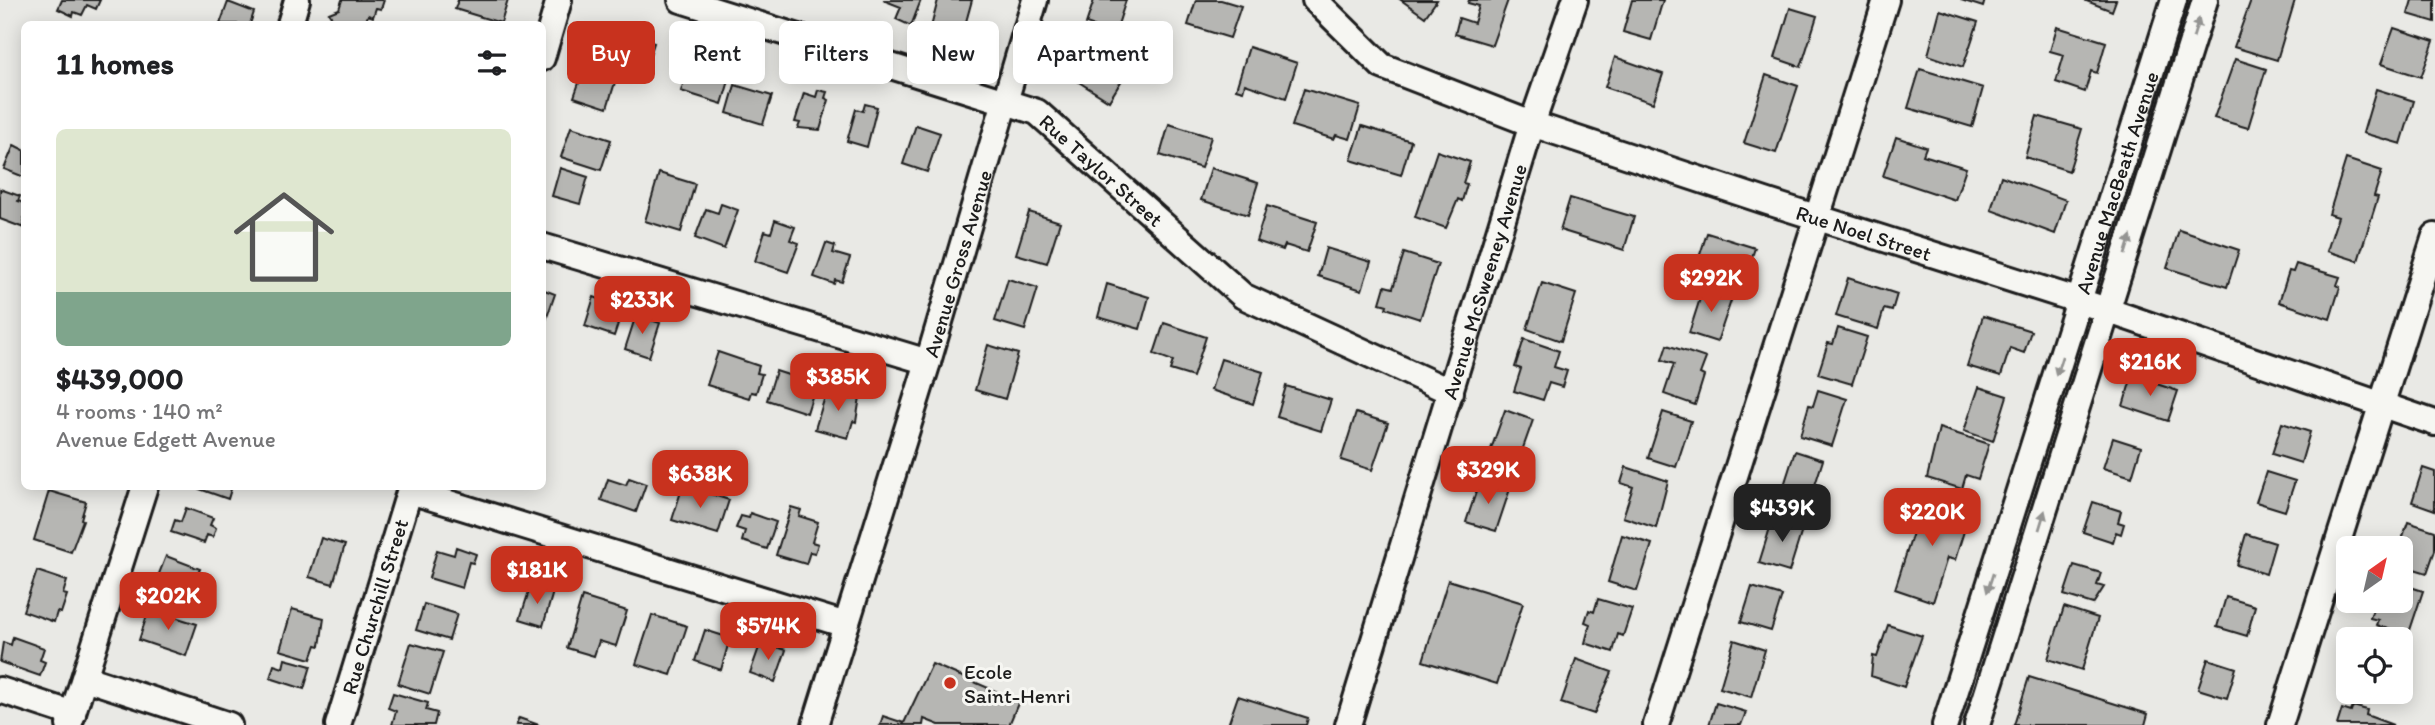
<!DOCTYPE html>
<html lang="en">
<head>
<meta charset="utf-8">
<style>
  :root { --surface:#fff; --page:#f6f6f6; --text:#202124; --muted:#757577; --line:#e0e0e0; --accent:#c8321e }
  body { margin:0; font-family:Itim,sans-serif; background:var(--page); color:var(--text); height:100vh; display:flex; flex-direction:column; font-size:26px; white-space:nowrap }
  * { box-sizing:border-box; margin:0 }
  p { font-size:23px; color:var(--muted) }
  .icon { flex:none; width:38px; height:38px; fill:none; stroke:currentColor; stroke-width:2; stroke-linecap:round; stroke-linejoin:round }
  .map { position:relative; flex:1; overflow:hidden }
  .panel { position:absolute; left:21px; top:21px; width:525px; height:469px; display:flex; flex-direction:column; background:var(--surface); border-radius:10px; box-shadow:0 4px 18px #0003 }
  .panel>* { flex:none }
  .top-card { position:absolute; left:567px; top:21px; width:665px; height:63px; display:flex; gap:14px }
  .needle { width:46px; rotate:34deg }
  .tools { position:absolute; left:2336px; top:536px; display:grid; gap:14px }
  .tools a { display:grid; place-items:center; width:77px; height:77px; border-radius:10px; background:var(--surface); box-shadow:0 4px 18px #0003; font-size:35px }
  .price { position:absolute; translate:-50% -60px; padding:0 16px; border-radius:14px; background:var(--accent); color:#fff; font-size:23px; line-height:46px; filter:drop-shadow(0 2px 4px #0008) }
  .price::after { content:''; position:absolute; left:50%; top:42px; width:21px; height:16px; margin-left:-10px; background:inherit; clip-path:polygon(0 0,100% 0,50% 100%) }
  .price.on { background:#222; color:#fff }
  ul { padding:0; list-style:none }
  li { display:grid; align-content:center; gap:14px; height:371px; padding:0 35px }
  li+li { border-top:2px solid var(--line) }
  li span { display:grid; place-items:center; height:217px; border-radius:10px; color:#555 }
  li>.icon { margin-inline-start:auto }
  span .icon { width:126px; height:126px; fill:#fffc; stroke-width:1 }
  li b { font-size:30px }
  h2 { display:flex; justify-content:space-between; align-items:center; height:84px; padding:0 35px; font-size:30px }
  .chip { padding:0 24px; border-radius:10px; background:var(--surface); box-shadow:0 4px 18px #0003; font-size:24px; line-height:63px }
  .chip.on { background:var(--accent); color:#fff }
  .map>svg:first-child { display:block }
  .building { fill:#b6b6b3; stroke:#1c1c1c; stroke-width:2 }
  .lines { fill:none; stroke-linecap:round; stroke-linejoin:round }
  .minor-casing { stroke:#1c1c1c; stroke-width:30 }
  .minor { stroke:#f6f6f2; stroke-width:24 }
  .oneway { fill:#949492 }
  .poi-dot { fill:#c8321e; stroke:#f6f6f2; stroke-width:2.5 }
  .labels { text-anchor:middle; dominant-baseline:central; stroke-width:6; stroke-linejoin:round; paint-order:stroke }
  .street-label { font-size:21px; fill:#1c1c1c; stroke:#f6f6f2 }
  .poi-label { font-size:21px; fill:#1c1c1c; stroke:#f6f6f2; text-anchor:start }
</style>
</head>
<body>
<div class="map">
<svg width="2435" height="725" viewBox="0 0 2435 725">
  <rect width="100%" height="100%" fill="#e9e9e5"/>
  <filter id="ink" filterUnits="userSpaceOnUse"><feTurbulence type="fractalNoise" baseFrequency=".0143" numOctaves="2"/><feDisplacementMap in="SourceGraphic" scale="14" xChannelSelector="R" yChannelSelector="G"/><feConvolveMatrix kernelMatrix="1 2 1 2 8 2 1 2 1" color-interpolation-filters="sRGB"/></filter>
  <g filter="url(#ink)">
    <path class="building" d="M 62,0 L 100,0 L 96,9 L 87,5 L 82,15 L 74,12 L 73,16 L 58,9 Z
      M 342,0 L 384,0 L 381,9 L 376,8 L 373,17 L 368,15 L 365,24 L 342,24 L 335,22 L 329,13 L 339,9 Z
      M 458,0 L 508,0 L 501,23 L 455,9 Z
      M 883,0 L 921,0 L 911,26 L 896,19 L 901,7 Z
      M 938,0 L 972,0 L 961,40 L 930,31 Z
      M 1094,0 L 1126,0 L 1115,34 L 1086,24 Z
      M 1196,0 L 1221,0 L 1241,6 L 1230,38 L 1188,25 Z
      M 1401,0 L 1437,0 L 1425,17 Z
      M 1469,0 L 1508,0 L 1492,45 L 1455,34 L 1459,18 L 1474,23 L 1479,6 L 1468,3 Z
      M 1632,0 L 1663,0 L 1651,40 L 1623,32 Z
      M 1961,0 L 1985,0 L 1983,7 Z
      M 2084,0 L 2116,0 L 2112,11 Z
      M 2251,0 L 2295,0 L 2277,60 L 2234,47 Z
      M 2412,0 L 2435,0 L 2435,22 L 2408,14 Z
      M 228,2 L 254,12 L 250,24 L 220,24 Z
      M 1790,8 L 1817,16 L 1801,67 L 1775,58 Z
      M 1940,10 L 1978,22 L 1963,67 L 1928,55 Z
      M 2057,27 L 2106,42 L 2097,73 L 2091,71 L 2085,92 L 2056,82 L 2064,55 L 2050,51 Z
      M 605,28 L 654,43 L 644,74 L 595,59 Z
      M 2394,28 L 2434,41 L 2421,77 L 2381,64 Z
      M 1249,47 L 1297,63 L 1286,98 L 1245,84 L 1243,91 L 1236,89 Z
      M 1100,49 L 1113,57 L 1108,65 L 1125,75 L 1109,101 L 1074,79 L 1090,54 L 1095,57 Z
      M 1615,57 L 1663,74 L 1653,103 L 1605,87 Z
      M 2235,59 L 2266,69 L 2248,128 L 2214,118 Z
      M 690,61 L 731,74 L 722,104 L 681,91 Z
      M 586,63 L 618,73 L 607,108 L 574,97 Z
      M 1920,69 L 1983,88 L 1972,127 L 1908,108 Z
      M 1766,75 L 1798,86 L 1776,153 L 1744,143 Z
      M 735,85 L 772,96 L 763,124 L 727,113 Z
      M 1304,89 L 1360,106 L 1350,139 L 1336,135 L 1334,139 L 1292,126 Z
      M 2376,89 L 2414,101 L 2401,144 L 2363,133 Z
      M 818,90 L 827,92 L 825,98 L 829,100 L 820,130 L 798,128 L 800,123 L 795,122 L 804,93 L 816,97 Z
      M 865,104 L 877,107 L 867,147 L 847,141 L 856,109 L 863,111 Z
      M 2037,116 L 2082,129 L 2069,171 L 2025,157 Z
      M 1169,124 L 1211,137 L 1201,168 L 1160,155 Z
      M 916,125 L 940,133 L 927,172 L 903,164 Z
      M 1362,126 L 1411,141 L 1401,175 L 1351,160 Z
      M 571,127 L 611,140 L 601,170 L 561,157 Z
      M 1896,137 L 1926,147 L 1923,155 L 1966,168 L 1955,200 L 1883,176 Z
      M 14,145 L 24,150 L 24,177 L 4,169 Z
      M 1437,151 L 1470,162 L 1463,183 L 1467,184 L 1462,201 L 1458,199 L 1446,228 L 1415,217 Z
      M 2346,159 L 2382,171 L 2374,196 L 2378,197 L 2358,261 L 2327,251 L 2338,217 L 2329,214 Z
      M 560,168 L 588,177 L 580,204 L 552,196 Z
      M 1211,168 L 1258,183 L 1248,215 L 1201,200 Z
      M 659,173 L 695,184 L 681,232 L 645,221 Z
      M 2001,176 L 2066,200 L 2055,234 L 1991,210 Z
      M 0,189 L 20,196 L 18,201 L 24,203 L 24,228 L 0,219 Z
      M 1570,198 L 1634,217 L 1624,250 L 1560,230 Z
      M 721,204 L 738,210 L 724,249 L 695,238 L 706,209 L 718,213 Z
      M 1267,206 L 1317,222 L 1307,252 L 1285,245 L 1283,250 L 1256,241 Z
      M 1029,212 L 1060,222 L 1047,263 L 1016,254 Z
      M 775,220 L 795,227 L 790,240 L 799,243 L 788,272 L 755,261 L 765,231 L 771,233 Z
      M 2179,230 L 2239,250 L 2227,287 L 2167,268 Z
      M 1707,233 L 1755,248 L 1741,289 L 1694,273 Z
      M 826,243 L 835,246 L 833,253 L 850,258 L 842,282 L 835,280 L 834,284 L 814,277 Z
      M 1326,248 L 1371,262 L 1362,290 L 1318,276 Z
      M 1404,253 L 1438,264 L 1420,319 L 1386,308 L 1387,305 L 1380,303 L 1385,286 L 1393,288 Z
      M 2296,264 L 2340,277 L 2337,285 L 2340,287 L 2330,319 L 2279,302 L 2289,271 L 2293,272 Z
      M 1848,278 L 1897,294 L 1892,311 L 1884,309 L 1878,329 L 1836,316 Z
      M 1008,279 L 1038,288 L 1025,330 L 995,321 Z
      M 1542,283 L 1576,294 L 1561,341 L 1527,329 Z
      M 1107,284 L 1149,297 L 1140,329 L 1098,317 Z
      M 1704,286 L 1733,295 L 1717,342 L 1689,333 Z
      M 542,289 L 555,294 L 546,320 L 542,319 Z
      M 594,297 L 623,308 L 614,336 L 585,326 Z
      M 636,315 L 660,323 L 649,357 L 625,349 Z
      M 1983,316 L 2031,331 L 2024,353 L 2010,348 L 2001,376 L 1967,366 Z
      M 1164,323 L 1206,337 L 1193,377 L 1170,370 L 1173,361 L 1154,354 Z
      M 1838,328 L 1867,337 L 1852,384 L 1818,374 L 1828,343 L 1833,344 Z
      M 1524,339 L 1559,351 L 1554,367 L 1567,371 L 1562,387 L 1549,383 L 1543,400 L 1514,391 L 1521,369 L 1515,367 Z
      M 988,345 L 1018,354 L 1005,399 L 975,390 Z
      M 1667,345 L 1706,358 L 1700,374 L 1704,376 L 1695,405 L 1664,394 L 1674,364 L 1662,360 Z
      M 718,352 L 759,366 L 757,373 L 762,374 L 756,393 L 751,392 L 749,398 L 707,385 Z
      M 1221,359 L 1263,372 L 1253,404 L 1211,390 Z
      M 776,371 L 816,384 L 807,413 L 767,400 Z
      M 2132,376 L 2178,391 L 2168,421 L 2123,406 Z
      M 1286,386 L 1331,400 L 1321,431 L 1277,417 Z
      M 828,387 L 860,397 L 856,422 L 853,421 L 848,438 L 815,429 Z
      M 1979,387 L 2007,396 L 1993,441 L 1964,431 Z
      M 1818,390 L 1847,399 L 1832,446 L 1800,436 L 1809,405 L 1813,406 Z
      M 1505,410 L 1533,420 L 1517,465 L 1489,455 Z
      M 1663,412 L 1691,421 L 1676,467 L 1648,458 Z
      M 1356,413 L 1388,423 L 1372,470 L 1341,460 Z
      M 2282,423 L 2310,432 L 2301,463 L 2272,454 Z
      M 1939,428 L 1989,444 L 1978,479 L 1966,475 L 1962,489 L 1927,478 Z
      M 2113,438 L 2141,447 L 2132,477 L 2103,468 Z
      M 1795,451 L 1823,460 L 1808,507 L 1780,498 Z
      M 1626,467 L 1668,481 L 1656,528 L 1623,517 L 1633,487 L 1621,483 Z
      M 2423,468 L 2435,472 L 2435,510 L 2412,502 Z
      M 2266,472 L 2295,481 L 2285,511 L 2256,502 Z
      M 629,478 L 646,484 L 636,512 L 601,500 L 608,479 L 626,485 Z
      M 1480,480 L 1510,489 L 1496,531 L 1466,522 Z
      M 683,485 L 729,500 L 718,534 L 672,520 Z
      M 191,486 L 232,486 L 228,499 Z
      M 49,491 L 86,502 L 81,519 L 83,520 L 71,552 L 34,540 Z
      M 1924,498 L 1970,512 L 1955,560 L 1947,558 L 1933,602 L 1895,589 Z
      M 2093,502 L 2121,511 L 2118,522 L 2124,524 L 2121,534 L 2116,532 L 2113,542 L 2083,532 Z
      M 791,507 L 801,510 L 799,516 L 818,522 L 812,542 L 818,544 L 815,553 L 810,552 L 806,564 L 776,555 Z
      M 186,508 L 213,518 L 210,525 L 216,528 L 213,537 L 207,535 L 204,543 L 171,532 L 175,520 L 181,522 Z
      M 750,513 L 776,522 L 767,549 L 742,541 L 745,531 L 736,528 L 741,516 L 749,518 Z
      M 1774,515 L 1804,524 L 1789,572 L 1759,563 Z
      M 2408,522 L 2435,531 L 2435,550 L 2427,573 L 2401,565 L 2399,548 Z
      M 2246,534 L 2275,543 L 2266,574 L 2237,565 Z
      M 1622,535 L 1652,544 L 1637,591 L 1608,582 Z
      M 321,538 L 345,545 L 333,584 L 309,577 Z
      M 456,547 L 476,554 L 473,563 L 469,562 L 462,588 L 429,578 L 437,550 L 454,555 Z
      M 166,556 L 200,569 L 191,591 L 157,579 Z
      M 2074,565 L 2101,573 L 2097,585 L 2104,587 L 2093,604 L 2064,595 Z
      M 37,571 L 67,581 L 63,594 L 67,595 L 61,613 L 57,612 L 54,622 L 23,611 Z
      M 1448,580 L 1523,603 L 1497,684 L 1423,661 Z
      M 2401,584 L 2423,591 L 2408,636 L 2376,625 L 2378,620 L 2370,618 L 2376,600 L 2401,600 Z
      M 531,585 L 553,592 L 543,626 L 520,619 Z
      M 1752,587 L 1782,596 L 1771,631 L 1741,622 Z
      M 582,597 L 627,611 L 616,646 L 599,641 L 594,656 L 567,648 Z
      M 2226,597 L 2255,606 L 2247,636 L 2217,627 Z
      M 1598,599 L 1632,609 L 1623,636 L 1618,634 L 1613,652 L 1585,643 L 1590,624 L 1585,622 L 1589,610 L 1594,612 Z
      M 424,604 L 457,614 L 449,640 L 416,630 Z
      M 2064,607 L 2098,618 L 2082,670 L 2048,659 Z
      M 149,609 L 197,624 L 186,656 L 139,640 Z
      M 292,609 L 324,618 L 320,646 L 316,645 L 311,659 L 280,650 Z
      M 652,615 L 687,626 L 671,675 L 636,664 Z
      M 1888,625 L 1922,636 L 1904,687 L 1871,676 L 1873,656 L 1877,657 Z
      M 705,630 L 730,638 L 721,670 L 695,661 Z
      M 13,637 L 44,648 L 40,660 L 45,662 L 40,676 L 0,662 L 3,642 L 11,645 Z
      M 1734,640 L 1765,650 L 1751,697 L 1720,688 Z
      M 761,642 L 786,650 L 775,682 L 750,673 Z
      M 411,643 L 443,652 L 430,694 L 398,684 Z
      M 285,659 L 311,666 L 304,689 L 270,678 L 274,665 L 283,668 Z
      M 1576,659 L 1612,672 L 1594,714 L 1561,703 Z
      M 2208,659 L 2236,668 L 2227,698 L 2198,689 Z
      M 932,664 L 1019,701 L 1009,725 L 939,725 L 924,719 L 923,725 L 880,725 L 883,716 L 904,723 Z
      M 2029,677 L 2148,714 L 2145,725 L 2014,725 Z
      M 393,693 L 428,703 L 426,710 L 437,713 L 434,725 L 392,725 L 396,711 L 388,708 Z
      M 1238,696 L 1308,718 L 1306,725 L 1228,725 Z
      M 1716,703 L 1746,712 L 1741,725 L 1709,725 Z
      M 2353,706 L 2367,710 L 2366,715 L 2393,725 L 2337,725 L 2342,709 L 2351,712 Z
      M 519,718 L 539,725 L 516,725 Z"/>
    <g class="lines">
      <g class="minor-casing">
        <g id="minor">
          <path id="s1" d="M 681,0 L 1037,112 L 1243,296 L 1451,392"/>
          <path id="s2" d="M 1315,0 L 1382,66 L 1532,124 L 1768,202 L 2080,301 L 2435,423"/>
          <path d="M 290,24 L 297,0"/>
          <path d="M 542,58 L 559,0"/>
          <path d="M 542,246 L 928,362"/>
          <path d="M 410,491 L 846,625"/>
          <path d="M 85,678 L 229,725"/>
          <path d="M 0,690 L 73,714"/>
          <path d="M 69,725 L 145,486"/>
          <path id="s3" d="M 338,725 L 411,486"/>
          <path id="s4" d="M 815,725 L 928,362 L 1035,0"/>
          <path id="s5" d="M 1348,725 L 1532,124 L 1575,0"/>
          <path d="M 1656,725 L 1886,0"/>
          <path id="s6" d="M 1945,725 L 2174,0"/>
          <path d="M 1977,725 L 2205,0"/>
          <path d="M 2280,725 L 2435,236"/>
        </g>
      </g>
      <use href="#minor" class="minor"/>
    </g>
    <defs><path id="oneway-solid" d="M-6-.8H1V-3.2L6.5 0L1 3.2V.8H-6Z" transform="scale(1.75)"/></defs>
    <g class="oneway">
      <use href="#oneway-solid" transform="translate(2196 28) rotate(-73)"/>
      <use href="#oneway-solid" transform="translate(2128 245) rotate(-73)"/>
      <use href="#oneway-solid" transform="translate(2059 366) rotate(108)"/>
      <use href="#oneway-solid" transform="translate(2042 520) rotate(-73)"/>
      <use href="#oneway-solid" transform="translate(1990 583) rotate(108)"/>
    </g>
  </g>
  <circle class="poi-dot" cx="950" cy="683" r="7"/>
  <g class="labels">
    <g class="street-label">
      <text stroke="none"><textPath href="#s1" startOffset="460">Rue Taylor Street</textPath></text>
      <text stroke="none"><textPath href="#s6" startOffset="569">Avenue MacBeath Avenue</textPath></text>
      <text stroke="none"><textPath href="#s2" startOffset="604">Rue Noel Street</textPath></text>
      <text stroke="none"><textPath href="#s4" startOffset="483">Avenue Gross Avenue</textPath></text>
      <text stroke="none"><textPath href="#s5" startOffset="464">Avenue McSweeney Avenue</textPath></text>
      <text stroke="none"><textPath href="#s3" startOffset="124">Rue Churchill Street</textPath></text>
    </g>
    <g class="poi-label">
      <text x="964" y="671">Ecole<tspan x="964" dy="24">Saint-Henri</tspan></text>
    </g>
  </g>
</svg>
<div class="tools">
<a><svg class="needle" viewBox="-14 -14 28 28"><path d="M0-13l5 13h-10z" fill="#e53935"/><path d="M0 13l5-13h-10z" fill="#757577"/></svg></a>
<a><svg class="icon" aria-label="locate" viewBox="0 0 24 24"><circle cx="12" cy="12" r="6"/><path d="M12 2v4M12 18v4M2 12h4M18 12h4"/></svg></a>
</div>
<b class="price" style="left:1711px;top:314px">$292K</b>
<b class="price" style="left:642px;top:336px">$233K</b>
<b class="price" style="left:2150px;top:398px">$216K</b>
<b class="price" style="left:838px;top:413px">$385K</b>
<b class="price" style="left:1488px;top:506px">$329K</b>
<b class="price" style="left:700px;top:510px">$638K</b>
<b class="price on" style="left:1782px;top:544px">$439K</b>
<b class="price" style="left:1932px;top:548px">$220K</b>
<b class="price" style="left:537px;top:606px">$181K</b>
<b class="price" style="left:168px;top:632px">$202K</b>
<b class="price" style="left:768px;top:662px">$574K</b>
<div class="top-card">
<a class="chip on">Buy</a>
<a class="chip">Rent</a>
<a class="chip">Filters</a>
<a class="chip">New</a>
<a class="chip">Apartment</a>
</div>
<section class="panel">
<h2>11 homes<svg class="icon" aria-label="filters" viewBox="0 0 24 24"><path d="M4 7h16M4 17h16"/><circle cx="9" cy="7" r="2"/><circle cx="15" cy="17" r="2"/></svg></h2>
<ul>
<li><span style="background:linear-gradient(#dfe7d0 75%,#7fa58c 0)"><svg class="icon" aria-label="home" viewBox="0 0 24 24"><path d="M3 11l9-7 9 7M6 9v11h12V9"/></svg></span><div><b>$439,000</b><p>4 rooms · 140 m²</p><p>Avenue Edgett Avenue</p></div></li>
</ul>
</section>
</div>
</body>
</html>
